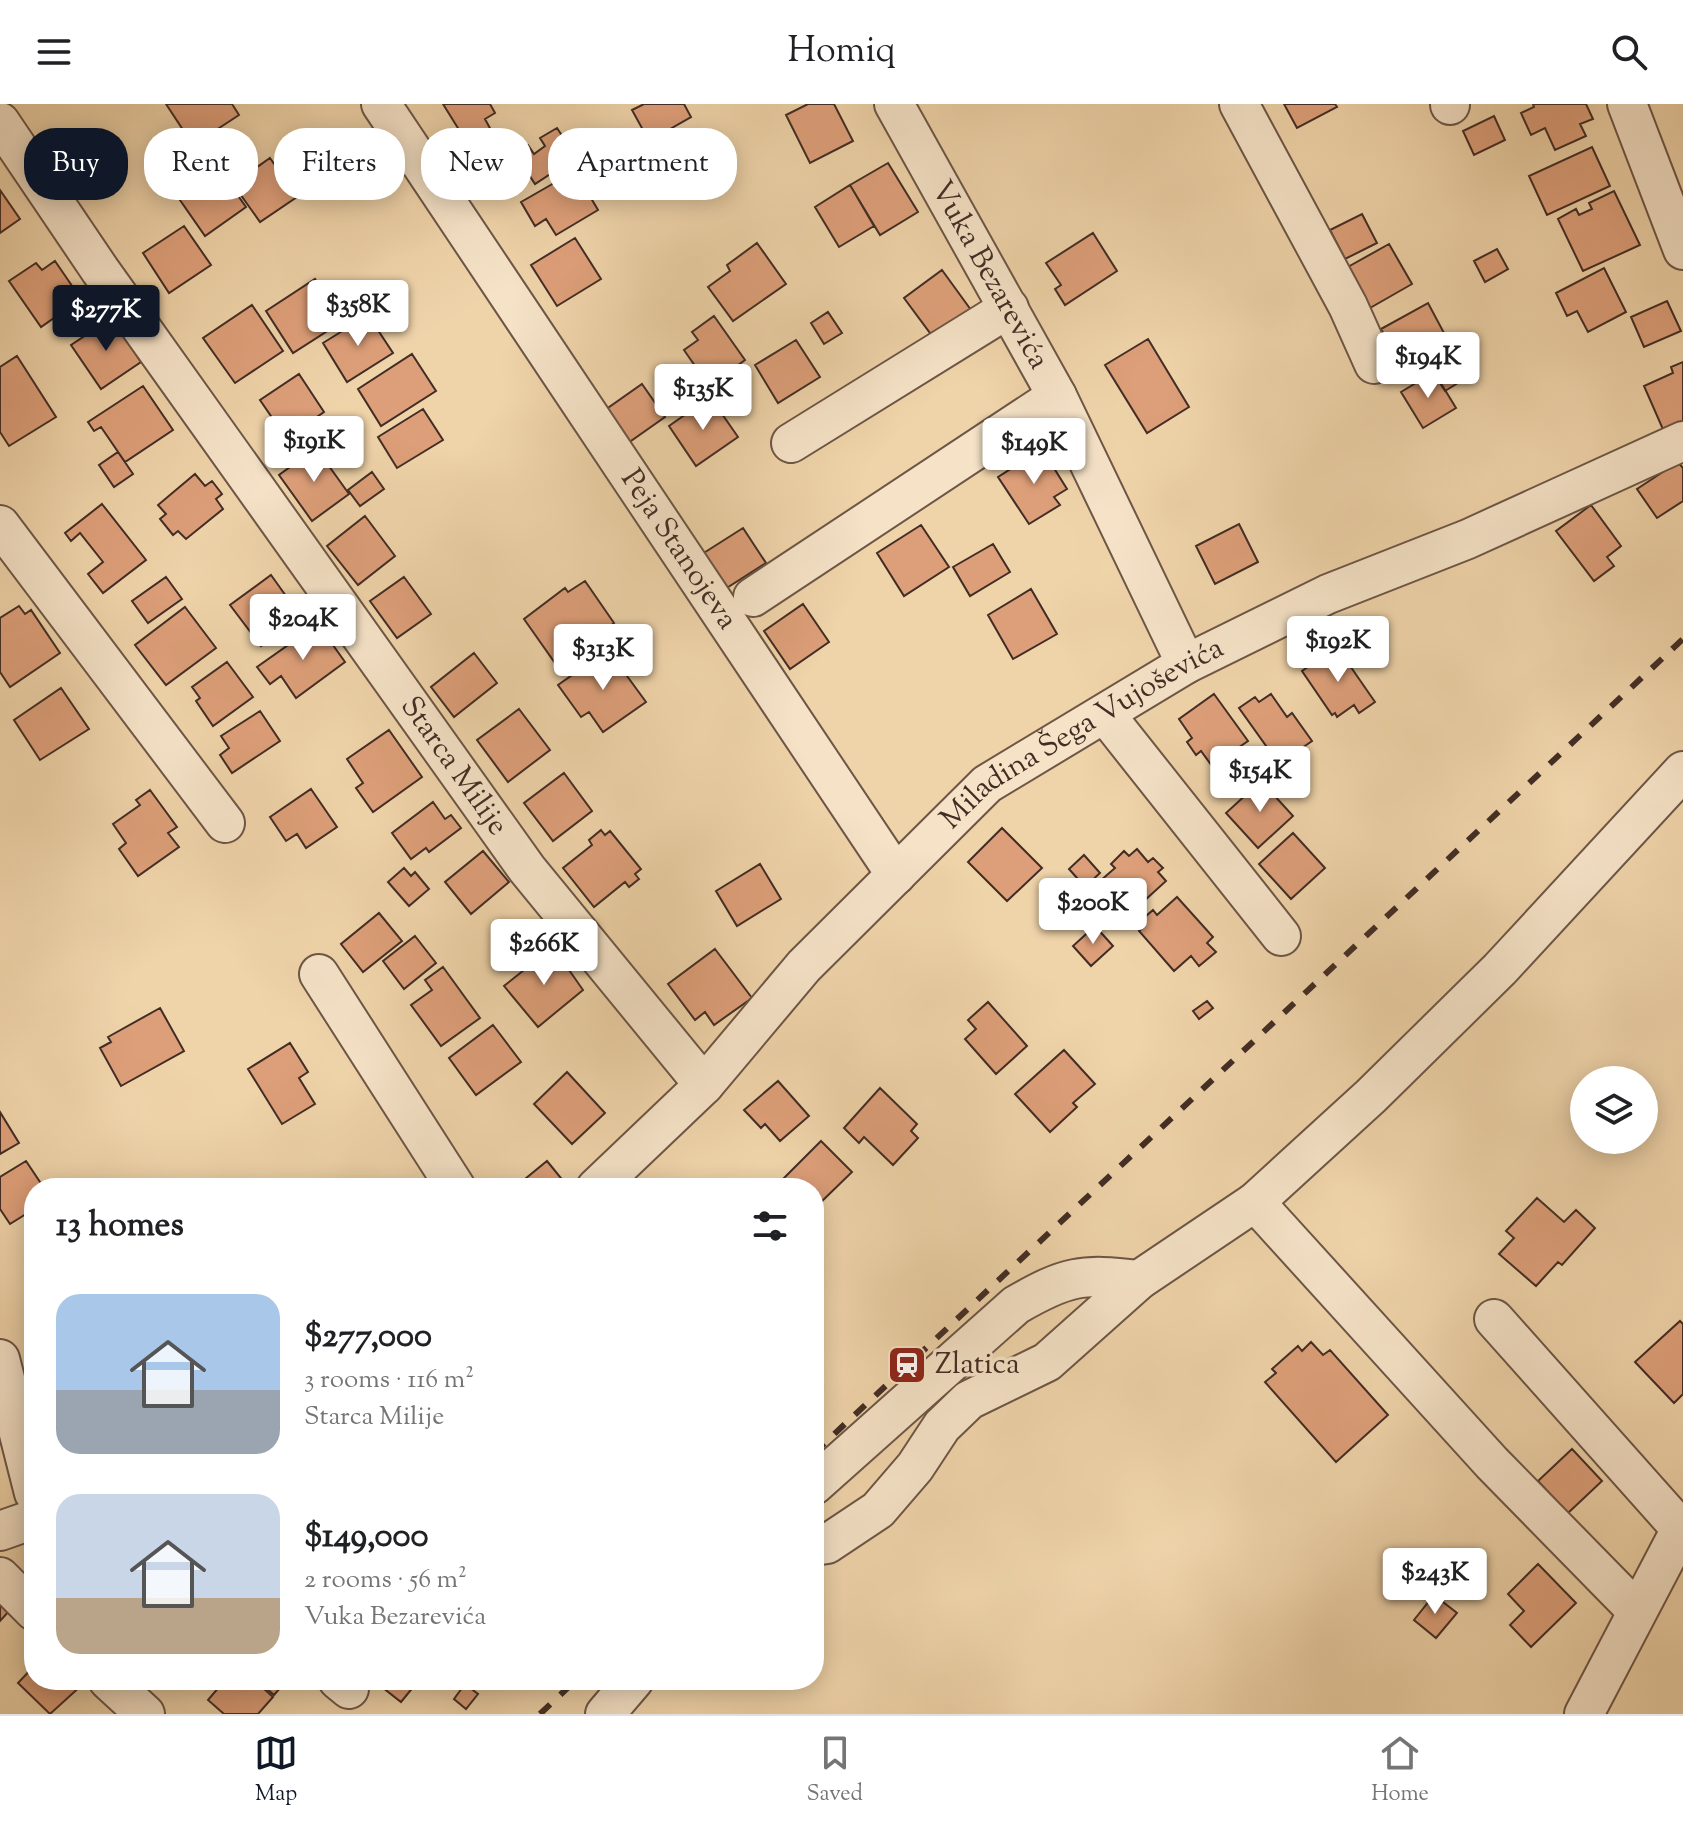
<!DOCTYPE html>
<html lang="en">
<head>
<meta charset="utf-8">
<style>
  :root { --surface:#fff; --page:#f6f6f6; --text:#202124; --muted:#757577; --line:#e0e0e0; --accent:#111827 }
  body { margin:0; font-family:"Sorts Mill Goudy",serif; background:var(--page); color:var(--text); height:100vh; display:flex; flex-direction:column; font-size:30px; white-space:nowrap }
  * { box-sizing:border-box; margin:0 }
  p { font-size:26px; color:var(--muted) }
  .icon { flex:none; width:44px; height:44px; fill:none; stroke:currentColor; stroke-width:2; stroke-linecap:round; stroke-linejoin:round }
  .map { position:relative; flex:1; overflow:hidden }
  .drawer { position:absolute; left:24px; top:1074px; width:800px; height:512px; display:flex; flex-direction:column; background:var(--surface); border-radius:32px; box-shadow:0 4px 20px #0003 }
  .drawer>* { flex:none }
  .banner { position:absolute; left:24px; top:24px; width:800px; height:72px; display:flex; gap:16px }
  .fabs { position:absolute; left:1570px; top:962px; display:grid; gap:16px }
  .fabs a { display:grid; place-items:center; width:88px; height:88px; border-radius:50%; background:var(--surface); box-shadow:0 4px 20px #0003; font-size:40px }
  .price { position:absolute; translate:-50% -68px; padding:0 18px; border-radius:8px; background:#fff; color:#222; font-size:26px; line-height:52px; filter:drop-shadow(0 2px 4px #0008) }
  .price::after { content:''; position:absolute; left:50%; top:48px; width:24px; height:18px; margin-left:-12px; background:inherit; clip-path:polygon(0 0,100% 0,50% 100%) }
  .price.selected { background:var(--accent); color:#fff }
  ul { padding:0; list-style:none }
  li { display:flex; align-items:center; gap:24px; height:200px; padding:0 32px }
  li span { display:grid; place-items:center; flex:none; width:224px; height:160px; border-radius:24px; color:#555 }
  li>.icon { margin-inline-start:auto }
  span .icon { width:96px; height:96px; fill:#fffc; stroke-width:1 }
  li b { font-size:34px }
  h2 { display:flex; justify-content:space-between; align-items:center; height:96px; padding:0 32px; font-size:34px }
  .pill { padding:0 28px; border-radius:32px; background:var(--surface); box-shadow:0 4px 20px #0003; font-size:28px; line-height:72px }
  .pill.selected { background:var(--accent); color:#fff }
  header { display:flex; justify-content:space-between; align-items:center; height:104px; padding:0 32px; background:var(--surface); font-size:36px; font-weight:600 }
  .tabs { display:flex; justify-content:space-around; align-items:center; height:112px; border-top:2px solid var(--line); background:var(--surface); font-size:22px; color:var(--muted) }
  .tabs a { display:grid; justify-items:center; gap:4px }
  .tabs .selected { color:var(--accent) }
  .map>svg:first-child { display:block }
  .building { fill:#dd9f79; stroke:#422d25; stroke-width:2 }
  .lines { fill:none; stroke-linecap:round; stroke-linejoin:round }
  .minor-casing { stroke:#6d5646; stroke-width:42 }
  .minor { stroke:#f5e2c7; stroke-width:38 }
  .rail { stroke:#422d25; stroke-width:6; stroke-dasharray:14 14; stroke-linecap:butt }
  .labels { text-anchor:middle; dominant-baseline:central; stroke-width:7; stroke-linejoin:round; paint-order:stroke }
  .street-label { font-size:30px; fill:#422d25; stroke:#f5e2c7 }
  .poi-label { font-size:30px; fill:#422d25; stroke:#f5e2c7; text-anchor:start }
</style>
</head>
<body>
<header><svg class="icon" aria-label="menu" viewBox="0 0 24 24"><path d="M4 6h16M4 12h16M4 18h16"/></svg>Homiq<svg class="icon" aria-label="search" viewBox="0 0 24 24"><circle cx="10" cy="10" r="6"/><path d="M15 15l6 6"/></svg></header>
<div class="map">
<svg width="1683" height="1610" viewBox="0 0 1683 1610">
  <rect width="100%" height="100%" fill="#efd3a9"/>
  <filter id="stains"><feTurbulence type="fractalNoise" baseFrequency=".0025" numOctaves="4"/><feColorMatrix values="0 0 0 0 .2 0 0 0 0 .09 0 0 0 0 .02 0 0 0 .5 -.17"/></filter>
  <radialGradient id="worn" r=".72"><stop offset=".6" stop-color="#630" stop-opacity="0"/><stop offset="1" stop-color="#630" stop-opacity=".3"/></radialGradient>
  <path class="building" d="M 166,0 L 232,0 L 239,11 L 193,41 Z
    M 443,0 L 490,0 L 495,9 L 485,15 L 492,28 L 469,42 Z
    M 644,0 L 684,0 L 691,13 L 649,37 L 632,6 Z
    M 808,0 L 834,0 L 853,37 L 810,59 L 786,11 Z
    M 1284,0 L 1335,0 L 1337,3 L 1297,24 Z
    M 1533,0 L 1586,0 L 1593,15 L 1580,20 L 1586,32 L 1555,46 L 1545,24 L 1531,31 L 1521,9 L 1534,3 Z
    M 1494,12 L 1505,36 L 1474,51 L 1463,27 Z
    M 557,24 L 576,53 L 535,80 L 515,49 L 528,41 L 534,50 L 545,42 L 540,34 Z
    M 1592,43 L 1610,82 L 1547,111 L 1529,72 Z
    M 270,54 L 297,93 L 260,118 L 233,80 Z
    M 214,58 L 246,103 L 205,132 L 173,86 Z
    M 888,59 L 918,108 L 880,131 L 850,81 Z
    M 575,67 L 598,106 L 556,131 L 546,115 L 535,122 L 521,98 Z
    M 850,81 L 874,122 L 839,143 L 815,103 Z
    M 0,86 L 20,115 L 0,129 Z
    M 1614,87 L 1640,141 L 1583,167 L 1558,115 L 1576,105 L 1579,111 L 1592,105 L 1589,99 Z
    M 1362,110 L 1377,139 L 1345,155 L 1330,126 Z
    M 184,122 L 211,161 L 169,189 L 143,149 Z
    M 1093,129 L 1117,167 L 1065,201 L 1055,185 L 1061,181 L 1046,159 Z
    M 575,134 L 601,175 L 557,202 L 531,161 Z
    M 757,139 L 786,180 L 733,217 L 708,183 L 730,167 L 727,161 Z
    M 1389,140 L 1412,180 L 1370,204 L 1346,164 Z
    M 1497,145 L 1508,165 L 1485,178 L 1474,157 Z
    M 55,157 L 81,195 L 41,223 L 9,177 L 36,159 L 42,166 Z
    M 1604,164 L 1626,208 L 1588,228 L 1577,207 L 1567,212 L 1556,189 Z
    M 942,166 L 971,206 L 933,233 L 904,194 Z
    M 315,175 L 343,217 L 293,249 L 266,207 Z
    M 1667,197 L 1681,227 L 1644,243 L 1631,213 Z
    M 1428,199 L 1452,244 L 1406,269 L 1381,225 Z
    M 252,201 L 283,247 L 235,279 L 203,234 Z
    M 828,208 L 842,229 L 824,240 L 811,219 Z
    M 368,211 L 393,249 L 347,278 L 323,239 Z
    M 714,212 L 745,256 L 709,282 L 684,246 L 698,236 L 692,228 Z
    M 112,214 L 141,258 L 101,285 L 71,241 Z
    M 1148,235 L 1189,303 L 1147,329 L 1105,261 Z
    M 796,236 L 820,273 L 778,299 L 755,261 Z
    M 412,250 L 436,287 L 381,322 L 358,285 Z
    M 17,252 L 56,313 L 9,342 L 0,328 L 0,263 Z
    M 1452,252 L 1466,274 L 1445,287 L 1431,265 Z
    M 1683,258 L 1683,321 L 1665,330 L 1644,282 L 1673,269 L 1671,263 Z
    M 1434,268 L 1456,304 L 1423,324 L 1401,288 Z
    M 299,270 L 324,308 L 286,334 L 260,296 Z
    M 642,280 L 665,313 L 628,339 L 605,306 Z
    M 143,282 L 173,326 L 125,358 L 101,323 L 94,327 L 88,318 Z
    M 713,297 L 738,333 L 696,362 L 669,322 L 696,303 L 698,307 Z
    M 423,305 L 443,336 L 397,364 L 378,333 Z
    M 316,344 L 349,390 L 312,417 L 279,371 Z
    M 1042,345 L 1067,385 L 1054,393 L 1060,401 L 1029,420 L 998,373 Z
    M 118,348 L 133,370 L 114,383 L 99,361 Z
    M 1678,358 L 1683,364 L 1683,397 L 1657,414 L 1637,385 Z
    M 372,368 L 384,385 L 360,402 L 348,386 Z
    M 195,370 L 205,382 L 212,377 L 222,390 L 216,395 L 223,405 L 186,435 L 178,427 L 173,431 L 160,415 L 166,410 L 158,401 Z
    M 102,400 L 146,456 L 103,489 L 88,470 L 103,458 L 80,429 L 71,437 L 65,429 Z
    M 1591,401 L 1621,442 L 1607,453 L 1614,462 L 1594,477 L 1556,427 Z
    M 365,412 L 395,452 L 358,481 L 327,442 Z
    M 1239,420 L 1258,458 L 1215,480 L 1196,442 Z
    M 921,421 L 949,463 L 904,492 L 877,449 Z
    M 743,424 L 766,459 L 722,487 L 699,452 Z
    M 993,440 L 1010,468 L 970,492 L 953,463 Z
    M 271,471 L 301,513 L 261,542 L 230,501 Z
    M 166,473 L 182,495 L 148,519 L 132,497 Z
    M 404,473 L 431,510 L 397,534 L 370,497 Z
    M 585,477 L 614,519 L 578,547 L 576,544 L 555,559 L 524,515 L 565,484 L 568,488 Z
    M 1031,485 L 1057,530 L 1013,555 L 988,511 Z
    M 803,500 L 829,538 L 790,565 L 764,527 Z
    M 19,502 L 25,510 L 31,506 L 60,549 L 10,583 L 0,568 L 0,514 Z
    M 185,503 L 216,544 L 166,581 L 135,541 Z
    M 318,520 L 345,558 L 296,594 L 281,572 L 270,580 L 257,563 Z
    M 1337,543 L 1375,598 L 1359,609 L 1354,601 L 1337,613 L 1335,609 L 1332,611 L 1302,567 Z
    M 608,546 L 646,598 L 603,628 L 589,608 L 581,613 L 558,581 Z
    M 474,549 L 497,579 L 454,613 L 431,583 Z
    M 227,558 L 253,593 L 213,622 L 196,597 L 200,594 L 192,583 Z
    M 61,584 L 89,625 L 40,656 L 14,616 Z
    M 1214,590 L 1248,637 L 1212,662 L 1201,647 L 1196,651 L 1187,638 L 1192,634 L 1179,615 Z
    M 1271,590 L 1287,613 L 1292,609 L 1312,637 L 1279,660 L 1239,604 L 1255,593 L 1259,598 Z
    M 519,605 L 550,646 L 508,678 L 477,636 Z
    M 260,607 L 280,637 L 232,669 L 220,651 L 229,644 L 221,632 Z
    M 389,626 L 422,673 L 373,708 L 356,684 L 363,679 L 347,655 Z
    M 564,669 L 592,707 L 553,737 L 524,699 Z
    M 1261,677 L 1293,712 L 1258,744 L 1226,709 Z
    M 311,685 L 337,723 L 306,744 L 297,730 L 286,737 L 270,713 Z
    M 150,686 L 177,723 L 168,729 L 179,743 L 138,772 L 119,745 L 126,739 L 113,720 L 140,701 L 136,696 Z
    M 433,698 L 445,715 L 451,711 L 461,724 L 429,748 L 426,744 L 411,755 L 392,729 Z
    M 1002,724 L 1042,764 L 1007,797 L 968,758 Z
    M 601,726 L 605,731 L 610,727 L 641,765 L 635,770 L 639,775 L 629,783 L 625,778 L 594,803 L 563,764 L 592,741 L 589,736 Z
    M 1293,729 L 1325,764 L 1291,795 L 1259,760 Z
    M 1137,745 L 1148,758 L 1153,754 L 1163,764 L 1158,768 L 1166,777 L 1122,817 L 1092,784 L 1115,764 L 1111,760 L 1124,747 L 1129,752 Z
    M 483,747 L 509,778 L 471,810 L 445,778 Z
    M 1084,751 L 1100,769 L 1085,783 L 1069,765 Z
    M 760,760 L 781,795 L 737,822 L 716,787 Z
    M 404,764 L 411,772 L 415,768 L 429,785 L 409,802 L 388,778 Z
    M 1177,793 L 1213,833 L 1207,839 L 1216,848 L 1199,862 L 1191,852 L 1174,867 L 1139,827 L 1144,823 L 1139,818 L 1153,806 L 1157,811 Z
    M 379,809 L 402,837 L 363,868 L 341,840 Z
    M 1095,822 L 1113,842 L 1091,862 L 1073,842 Z
    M 415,832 L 436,859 L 404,885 L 383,857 Z
    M 553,843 L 583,886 L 538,923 L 504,882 Z
    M 715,845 L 752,894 L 714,921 L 705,908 L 695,916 L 668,880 Z
    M 443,863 L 480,914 L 441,942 L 411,901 L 432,886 L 425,876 Z
    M 1207,897 L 1213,904 L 1199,915 L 1193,907 Z
    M 988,898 L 1027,942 L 996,970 L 965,935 L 976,925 L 968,916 Z
    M 160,904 L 184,947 L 121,982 L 100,944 L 111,938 L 108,933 Z
    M 493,921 L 521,958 L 476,991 L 449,954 Z
    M 290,939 L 308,968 L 299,974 L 315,1000 L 282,1020 L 248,965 Z
    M 1064,946 L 1095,980 L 1073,999 L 1077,1003 L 1050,1028 L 1015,990 Z
    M 567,968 L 605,1009 L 572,1040 L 534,1000 Z
    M 778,977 L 809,1012 L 780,1037 L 765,1020 L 761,1024 L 744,1006 Z
    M 880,984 L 917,1020 L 911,1027 L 918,1034 L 893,1061 L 864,1033 L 859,1039 L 844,1024 Z
    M 0,1008 L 19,1039 L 0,1050 Z
    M 821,1037 L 852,1068 L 819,1100 L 814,1095 L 814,1084 L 790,1084 L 782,1076 Z
    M 26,1057 L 44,1084 L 34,1084 L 34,1105 L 10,1120 L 0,1105 L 0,1073 Z
    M 547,1057 L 569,1084 L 514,1084 Z
    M 1537,1094 L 1564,1118 L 1576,1106 L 1595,1124 L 1562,1161 L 1558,1158 L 1536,1182 L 1499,1150 L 1514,1134 L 1506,1127 Z
    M 1680,1217 L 1683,1220 L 1683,1290 L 1674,1299 L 1635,1258 Z
    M 1311,1238 L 1323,1251 L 1330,1246 L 1388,1311 L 1336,1358 L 1265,1278 L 1276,1269 L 1272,1265 L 1298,1242 L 1302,1247 Z
    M 1572,1345 L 1602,1377 L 1568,1409 L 1538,1377 Z
    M 1538,1460 L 1576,1499 L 1531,1543 L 1510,1521 L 1524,1507 L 1508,1490 Z
    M 1434,1491 L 1457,1509 L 1436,1534 L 1414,1516 Z
    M 0,1497 L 10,1506 L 0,1517 Z
    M 34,1562 L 34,1576 L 79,1576 L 83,1580 L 50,1610 L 18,1579 Z
    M 225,1576 L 254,1576 L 273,1593 L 258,1610 L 224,1610 L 208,1596 Z
    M 257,1576 L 287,1576 L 274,1591 Z
    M 373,1576 L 419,1576 L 401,1598 Z
    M 465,1580 L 478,1590 L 466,1605 L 454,1595 Z"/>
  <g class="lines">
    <g class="minor-casing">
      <g id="minor">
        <path id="s1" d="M 381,0 L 896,771"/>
        <path id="s2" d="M 894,0 L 1057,292 L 1186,560"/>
        <path d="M 1239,0 L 1348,202 L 1374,260"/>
        <path d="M 1450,0 L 1450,1"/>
        <path d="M 1627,0 L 1683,146"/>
        <path id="s3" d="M 0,18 L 100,166 L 527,765 L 704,981"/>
        <path d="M 791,339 L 1009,204"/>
        <path d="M 0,421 L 225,719"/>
        <path d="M 753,493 L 1057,292"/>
        <path d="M 1105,610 L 1281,832"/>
        <path d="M 319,870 L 456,1084"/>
        <path id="s4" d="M 596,1084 L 704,981 L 804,862 L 987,680 L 1186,560 L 1328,490 L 1468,435 L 1683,337"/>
        <path d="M 1255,1098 L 1492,1359 L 1637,1507"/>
        <path d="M 1494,1215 L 1681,1425"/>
        <path d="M 0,1255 L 34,1389"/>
        <path d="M 814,1381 L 1016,1201 C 1066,1172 1082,1169 1139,1176"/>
        <path d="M 0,1427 L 34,1415"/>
        <path d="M 814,1442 L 827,1440 L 878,1406 L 915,1363 L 942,1322 L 969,1296 L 1047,1258 L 1139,1176 L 1255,1098 L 1371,992 L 1500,865 L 1683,667"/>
        <path d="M 0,1473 L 34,1507"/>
        <path d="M 108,1576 L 145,1610"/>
        <path d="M 338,1576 L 349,1585"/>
        <path d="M 605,1610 L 634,1576"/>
        <path d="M 1584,1610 L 1683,1421"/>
      </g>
    </g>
    <use href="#minor" class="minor"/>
    <path class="rail" d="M 814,1349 L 1683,535
      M 540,1610 L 576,1576"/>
  </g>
  <defs>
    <g id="station-square" transform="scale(2)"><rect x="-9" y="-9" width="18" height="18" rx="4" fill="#8f2418" stroke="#f5e2c7"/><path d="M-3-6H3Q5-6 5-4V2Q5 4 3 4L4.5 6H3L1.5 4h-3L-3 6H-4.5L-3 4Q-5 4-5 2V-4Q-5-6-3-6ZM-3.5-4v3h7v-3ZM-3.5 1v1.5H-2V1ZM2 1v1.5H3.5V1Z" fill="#fff"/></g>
  </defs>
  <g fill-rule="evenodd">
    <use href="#station-square" x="907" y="1261"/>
  </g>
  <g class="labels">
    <g class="street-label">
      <text stroke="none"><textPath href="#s2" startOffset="196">Vuka Bezarevića</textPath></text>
      <text stroke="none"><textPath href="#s1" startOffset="536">Peja Stanojeva</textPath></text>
      <text stroke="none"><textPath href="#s4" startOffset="670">Miladina Šega Vujoševića</textPath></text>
      <text stroke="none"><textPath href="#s3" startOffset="788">Starca Milije</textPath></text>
    </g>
    <g class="poi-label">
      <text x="935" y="1261">Zlatica</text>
    </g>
  </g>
  <rect width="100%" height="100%" filter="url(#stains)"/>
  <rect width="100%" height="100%" fill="url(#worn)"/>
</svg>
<div class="fabs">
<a><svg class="icon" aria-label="layers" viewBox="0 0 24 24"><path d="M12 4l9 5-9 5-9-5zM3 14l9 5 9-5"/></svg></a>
</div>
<b class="price" style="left:358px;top:244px">$358K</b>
<b class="price selected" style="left:106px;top:249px">$277K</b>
<b class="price" style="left:1428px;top:296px">$194K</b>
<b class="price" style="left:703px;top:328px">$135K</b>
<b class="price" style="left:314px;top:380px">$191K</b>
<b class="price" style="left:1034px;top:382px">$149K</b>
<b class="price" style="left:303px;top:558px">$204K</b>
<b class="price" style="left:1338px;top:580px">$192K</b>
<b class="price" style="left:603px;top:588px">$313K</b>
<b class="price" style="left:1260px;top:710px">$154K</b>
<b class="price" style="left:1093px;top:842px">$200K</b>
<b class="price" style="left:544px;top:883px">$266K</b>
<b class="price" style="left:1435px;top:1512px">$243K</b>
<div class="banner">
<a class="pill selected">Buy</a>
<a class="pill">Rent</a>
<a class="pill">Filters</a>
<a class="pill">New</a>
<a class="pill">Apartment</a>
</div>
<section class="drawer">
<h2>13 homes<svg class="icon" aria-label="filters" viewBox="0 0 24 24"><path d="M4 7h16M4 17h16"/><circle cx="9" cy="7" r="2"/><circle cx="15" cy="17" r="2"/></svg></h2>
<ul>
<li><span style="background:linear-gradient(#a9c7e8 60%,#9aa5b1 0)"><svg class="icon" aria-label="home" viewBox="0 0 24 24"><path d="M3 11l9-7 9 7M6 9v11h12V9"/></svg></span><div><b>$277,000</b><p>3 rooms · 116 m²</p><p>Starca Milije</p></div></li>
<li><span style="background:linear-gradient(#c9d6e8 65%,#b9a48a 0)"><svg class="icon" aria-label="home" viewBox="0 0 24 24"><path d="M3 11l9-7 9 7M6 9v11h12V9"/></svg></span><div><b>$149,000</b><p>2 rooms · 56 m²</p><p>Vuka Bezarevića</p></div></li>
</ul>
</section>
</div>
<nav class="tabs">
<a class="selected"><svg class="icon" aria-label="map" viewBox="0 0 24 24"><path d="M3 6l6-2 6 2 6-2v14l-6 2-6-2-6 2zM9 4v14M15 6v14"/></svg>Map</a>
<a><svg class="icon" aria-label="saved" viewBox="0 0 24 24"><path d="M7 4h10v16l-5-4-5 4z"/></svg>Saved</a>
<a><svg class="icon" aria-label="home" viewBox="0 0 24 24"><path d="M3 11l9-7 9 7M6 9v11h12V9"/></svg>Home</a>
</nav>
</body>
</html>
